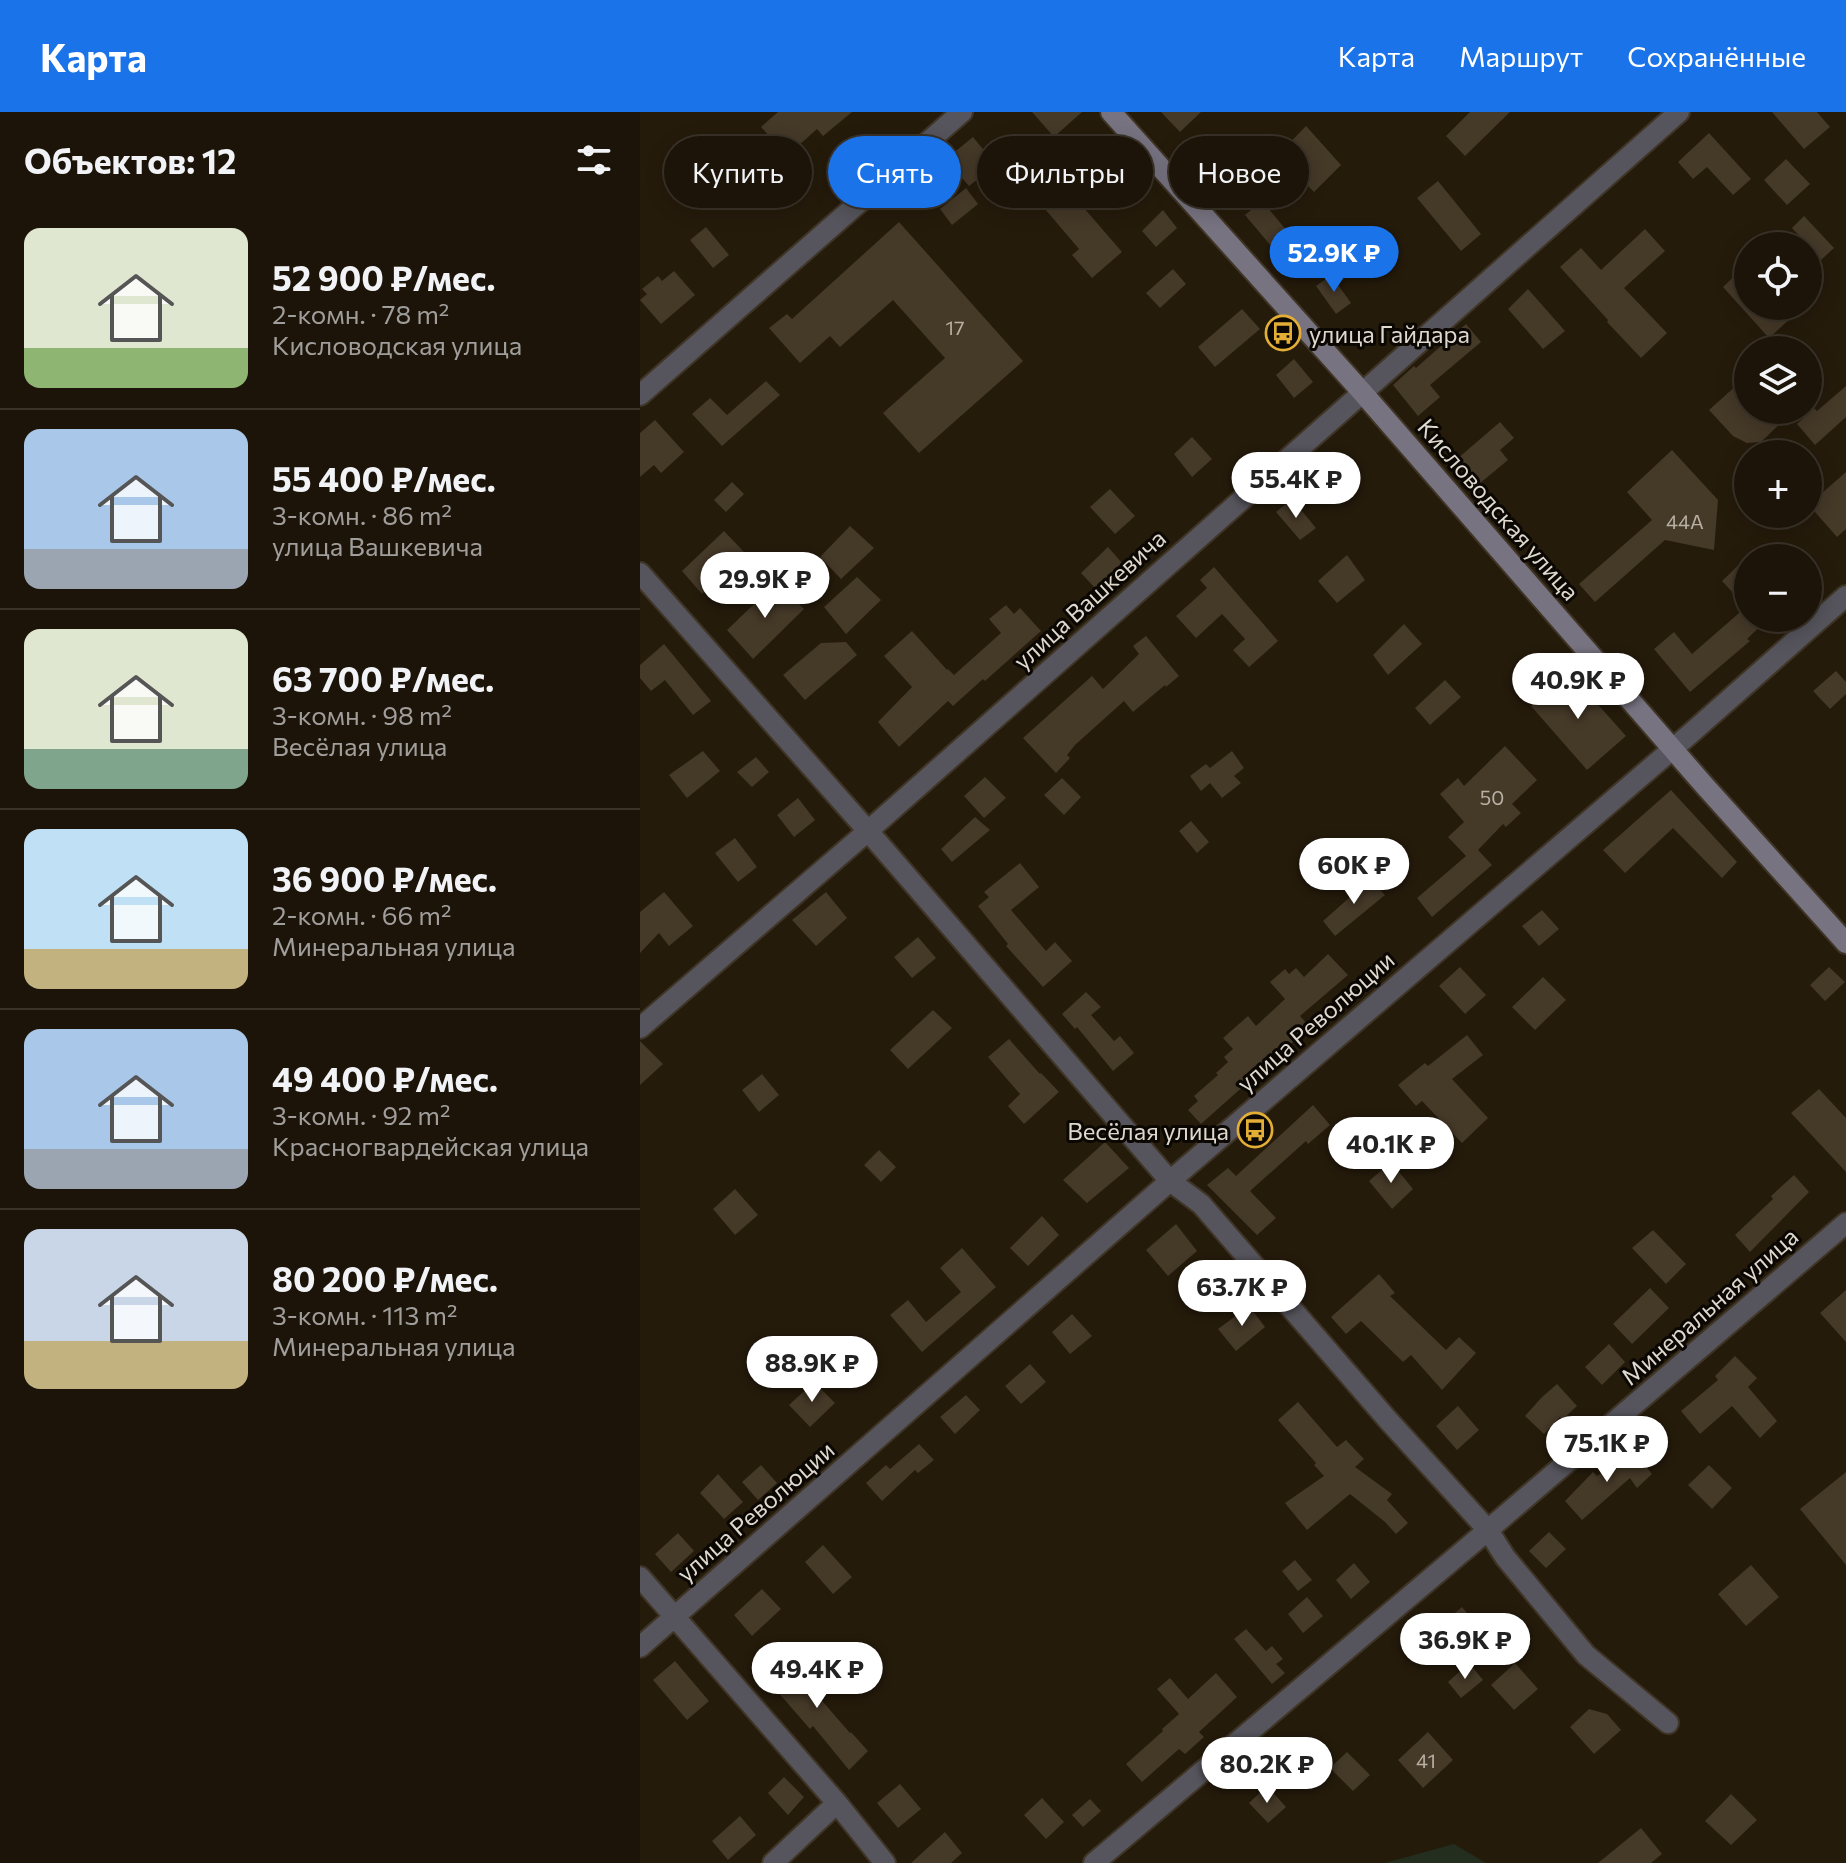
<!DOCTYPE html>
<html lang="ru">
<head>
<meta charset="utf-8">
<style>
  :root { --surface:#1c1408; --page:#292116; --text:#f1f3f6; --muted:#a09e9c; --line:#3a3329; --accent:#1a73e8 }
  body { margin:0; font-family:Commissioner,sans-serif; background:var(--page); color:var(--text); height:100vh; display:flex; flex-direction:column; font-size:30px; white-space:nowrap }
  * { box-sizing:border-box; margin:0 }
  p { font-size:26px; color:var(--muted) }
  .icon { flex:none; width:44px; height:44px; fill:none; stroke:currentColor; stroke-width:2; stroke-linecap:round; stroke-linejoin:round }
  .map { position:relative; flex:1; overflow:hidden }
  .sheet { display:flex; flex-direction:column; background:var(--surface); width:640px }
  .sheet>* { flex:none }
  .hud { position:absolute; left:24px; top:24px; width:760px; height:72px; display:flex; gap:16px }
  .tools { position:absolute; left:1094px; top:120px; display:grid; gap:16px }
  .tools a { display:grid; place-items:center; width:88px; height:88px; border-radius:50%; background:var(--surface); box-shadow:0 4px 20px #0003,0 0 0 2px var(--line); font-size:40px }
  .price { position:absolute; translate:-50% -68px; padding:0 18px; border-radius:28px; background:#fff; color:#222; font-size:26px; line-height:52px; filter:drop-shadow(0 2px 4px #0008) }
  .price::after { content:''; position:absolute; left:50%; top:48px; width:24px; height:18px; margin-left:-12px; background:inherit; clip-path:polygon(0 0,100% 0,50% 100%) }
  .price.current { background:var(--accent); color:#fff }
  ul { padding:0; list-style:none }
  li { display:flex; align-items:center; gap:24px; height:200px; padding:0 24px }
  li+li { border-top:2px solid var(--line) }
  li span { display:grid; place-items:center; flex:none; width:224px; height:160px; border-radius:16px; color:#555 }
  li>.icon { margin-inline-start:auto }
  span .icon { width:96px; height:96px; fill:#fffc; stroke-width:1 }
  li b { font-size:34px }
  h2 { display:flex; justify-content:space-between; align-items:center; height:96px; padding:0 24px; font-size:34px }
  .chip { padding:0 28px; border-radius:36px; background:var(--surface); box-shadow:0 4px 20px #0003,0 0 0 2px var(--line); font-size:28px; line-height:72px }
  .chip.current { background:var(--accent); color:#fff }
  header { display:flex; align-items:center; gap:48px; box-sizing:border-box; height:112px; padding:0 40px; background:var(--accent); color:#fff }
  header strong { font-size:38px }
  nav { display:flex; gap:44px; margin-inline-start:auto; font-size:28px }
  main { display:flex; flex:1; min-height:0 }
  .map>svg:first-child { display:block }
  .green { fill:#232e1f }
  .building { fill:#453928 }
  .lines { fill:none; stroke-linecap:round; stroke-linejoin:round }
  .minor-casing { stroke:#3f3526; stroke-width:24 }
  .secondary-casing { stroke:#3f3526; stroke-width:24 }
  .minor { stroke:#56545c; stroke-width:20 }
  .secondary { stroke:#777380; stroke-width:20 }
  .labels { text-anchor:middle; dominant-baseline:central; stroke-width:6; stroke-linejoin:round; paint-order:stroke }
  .number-label { font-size:20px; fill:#b8b0a4 }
  .poi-label { font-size:24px; fill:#dfd8ce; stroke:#0b0703; text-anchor:start }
  .street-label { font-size:24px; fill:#dfd8ce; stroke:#0b0703 }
</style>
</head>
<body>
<header>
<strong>Карта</strong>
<nav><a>Карта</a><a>Маршрут</a><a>Сохранённые</a></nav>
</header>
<main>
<section class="sheet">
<h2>Объектов: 12<svg class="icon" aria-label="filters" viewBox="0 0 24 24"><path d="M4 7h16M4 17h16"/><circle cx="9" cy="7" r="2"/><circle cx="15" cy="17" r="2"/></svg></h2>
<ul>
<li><span style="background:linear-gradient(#dfe7d0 75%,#8fb573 0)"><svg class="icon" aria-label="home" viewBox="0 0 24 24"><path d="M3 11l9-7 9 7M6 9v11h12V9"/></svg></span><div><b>52 900 ₽/мес.</b><p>2-комн. · 78 m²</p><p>Кисловодская улица</p></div></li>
<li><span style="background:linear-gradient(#a9c7e8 75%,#9aa5b1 0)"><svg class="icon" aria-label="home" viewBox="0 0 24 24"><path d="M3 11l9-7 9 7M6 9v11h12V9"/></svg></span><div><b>55 400 ₽/мес.</b><p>3-комн. · 86 m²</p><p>улица Вашкевича</p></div></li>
<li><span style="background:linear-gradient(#dfe7d0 75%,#7fa58c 0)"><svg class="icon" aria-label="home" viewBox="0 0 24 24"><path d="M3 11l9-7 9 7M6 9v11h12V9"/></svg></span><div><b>63 700 ₽/мес.</b><p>3-комн. · 98 m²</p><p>Весёлая улица</p></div></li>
<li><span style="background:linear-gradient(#bfe0f5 75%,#c2b280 0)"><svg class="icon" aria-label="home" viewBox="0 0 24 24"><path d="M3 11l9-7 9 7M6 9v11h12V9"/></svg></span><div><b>36 900 ₽/мес.</b><p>2-комн. · 66 m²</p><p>Минеральная улица</p></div></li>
<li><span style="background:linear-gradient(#a9c7e8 75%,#9aa5b1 0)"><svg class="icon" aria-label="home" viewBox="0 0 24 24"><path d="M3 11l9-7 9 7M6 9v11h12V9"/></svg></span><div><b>49 400 ₽/мес.</b><p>3-комн. · 92 m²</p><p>Красногвардейская улица</p></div></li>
<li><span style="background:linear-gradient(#c9d6e8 70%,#c2b280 0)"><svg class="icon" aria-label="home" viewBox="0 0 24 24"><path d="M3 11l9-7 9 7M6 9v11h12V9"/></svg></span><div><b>80 200 ₽/мес.</b><p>3-комн. · 113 m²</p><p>Минеральная улица</p></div></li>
</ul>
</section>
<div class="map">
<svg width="1206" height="1751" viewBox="0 0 1206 1751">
  <rect width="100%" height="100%" fill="#251b0b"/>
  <path class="green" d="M 814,1732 L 846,1751 L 745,1751 Z"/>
  <path class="building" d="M 138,0 L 212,0 L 183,24 L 177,17 L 147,44 L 121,15 Z
    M 392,0 L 442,0 L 414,25 Z
    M 521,0 L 561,0 L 540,20 Z
    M 830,0 L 870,0 L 825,44 L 806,24 Z
    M 1132,0 L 1177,0 L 1190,15 L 1164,37 Z
    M 666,14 L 701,53 L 674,80 L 638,43 Z
    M 1069,21 L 1111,67 L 1093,83 L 1067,55 L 1053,67 L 1038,50 Z
    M 333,25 L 356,53 L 329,74 L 306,47 Z
    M 97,38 L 115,59 L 96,74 L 79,53 Z
    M 1146,47 L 1170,72 L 1147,93 L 1124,68 Z
    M 428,65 L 450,91 L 444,96 L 482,140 L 452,166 L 432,143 L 439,137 L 399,90 Z
    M 798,69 L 841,122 L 821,139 L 777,86 Z
    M 326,76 L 338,92 L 312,113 L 300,97 Z
    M 622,89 L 648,120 L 631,134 L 605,103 Z
    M 523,98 L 537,116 L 516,135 L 502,119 Z
    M 1164,104 L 1194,136 L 1181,148 L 1152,116 Z
    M 259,110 L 383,249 L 279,341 L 243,301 L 305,246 L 253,188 L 200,235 L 190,224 L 160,251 L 129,216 L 147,202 L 152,207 Z
    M 66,115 L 89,143 L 73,156 L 50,128 Z
    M 1005,117 L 1025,139 L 984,176 L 1027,221 L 1001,246 L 967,210 L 968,208 L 920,155 L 941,136 L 961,158 Z
    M 1108,151 L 1108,194 L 1140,194 L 1151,206 L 1129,226 L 1083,175 Z
    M 533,157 L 546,172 L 520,196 L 506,181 Z
    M 34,159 L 55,183 L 21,212 L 0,188 L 7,182 L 2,177 L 18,164 L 22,169 Z
    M 691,163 L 711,191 L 696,202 L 676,174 Z
    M 888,177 L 925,219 L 903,237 L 868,197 Z
    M 602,197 L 620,217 L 575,255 L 558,235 Z
    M 826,212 L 841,230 L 790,273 L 800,285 L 778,304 L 753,273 L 774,254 L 776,256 Z
    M 654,247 L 673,270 L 654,286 L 636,263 Z
    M 1108,263 L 1108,298 L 1133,298 L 1143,309 L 1121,330 L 1107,331 L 1093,324 L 1069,298 Z
    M 126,269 L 140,283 L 82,334 L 52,302 L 70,286 L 87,303 Z
    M 1206,274 L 1206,305 L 1175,333 L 1157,312 L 1174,296 L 1177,299 Z
    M 15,308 L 44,340 L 21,361 L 14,353 L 0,365 L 0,321 Z
    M 860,310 L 874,326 L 860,338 L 868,348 L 839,372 L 817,347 Z
    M 552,325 L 572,347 L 552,365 L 534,342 Z
    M 1032,338 L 1078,388 L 1074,438 L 1025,428 L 955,490 L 939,472 L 1012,408 L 987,380 Z
    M 1206,360 L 1206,417 L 1197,425 L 1168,392 L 1168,388 L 1180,378 L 1182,381 Z
    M 92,370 L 104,382 L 86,400 L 74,388 Z
    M 470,377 L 495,404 L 475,422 L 450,395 Z
    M 652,387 L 676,416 L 660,428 L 636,400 Z
    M 210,414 L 234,436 L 201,467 L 180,445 Z
    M 84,419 L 105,441 L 62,482 L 42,459 Z
    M 468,435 L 482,451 L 455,476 L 441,461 Z
    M 707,443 L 725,468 L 697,491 L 678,469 Z
    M 1108,444 L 1108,506 L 1129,506 L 1107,527 L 1110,529 L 1050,580 L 1014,537 L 1034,520 L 1052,542 L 1106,495 L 1082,469 Z
    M 574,455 L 638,529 L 609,555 L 593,538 L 605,527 L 582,502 L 556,526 L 536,504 L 567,476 L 560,468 Z
    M 217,465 L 241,488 L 206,522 L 184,495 Z
    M 137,470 L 164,497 L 113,547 L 87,518 Z
    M 366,493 L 374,502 L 380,496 L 401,519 L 345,569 L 343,567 L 313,594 L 308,589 L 259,635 L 238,610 L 272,575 L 244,544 L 272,519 L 307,558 L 308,557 L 314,563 L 361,521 L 349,507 Z
    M 764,512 L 782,532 L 748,563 L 733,543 Z
    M 506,524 L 539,564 L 526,575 L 525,573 L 493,600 L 484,589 L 435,633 L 427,643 L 430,646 L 416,661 L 383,626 L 452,564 L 463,577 L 499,542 L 493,534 Z
    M 206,530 L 217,543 L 165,588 L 143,563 L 181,531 Z
    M 24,532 L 71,589 L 53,603 L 25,568 L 11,579 L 0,566 L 0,553 Z
    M 1196,559 L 1206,570 L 1206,582 L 1190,597 L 1173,579 Z
    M 929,560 L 986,624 L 947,658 L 891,594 Z
    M 805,568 L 821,585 L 790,613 L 775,596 Z
    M 865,634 L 897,668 L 872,692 L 881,701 L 866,715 L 863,712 L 838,738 L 852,753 L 792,805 L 777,786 L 826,744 L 808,725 L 824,710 L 800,682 L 818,666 L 824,674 Z
    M 63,639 L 80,659 L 47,686 L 29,663 Z
    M 592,639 L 604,656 L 594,664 L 601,671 L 582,686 L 570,671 L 561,679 L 550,664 L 566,652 L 570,656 Z
    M 116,645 L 129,660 L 112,675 L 97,660 Z
    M 345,665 L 366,686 L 344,706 L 324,684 Z
    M 422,666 L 441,685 L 424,703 L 404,683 Z
    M 1031,678 L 1097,750 L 1082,766 L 1033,716 L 985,761 L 963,738 Z
    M 158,686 L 175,708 L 154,725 L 137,703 Z
    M 335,705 L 350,718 L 312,750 L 301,737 Z
    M 551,709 L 569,730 L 557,741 L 539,719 Z
    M 95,726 L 117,755 L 98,770 L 75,741 Z
    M 380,751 L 399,775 L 371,798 L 406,839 L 415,830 L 432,849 L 403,875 L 366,834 L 368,832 L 338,794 L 349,785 L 344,780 Z
    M 727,764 L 745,783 L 695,824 L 683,809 L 718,778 L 716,775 Z
    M 24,780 L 53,814 L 29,834 L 19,821 L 0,841 L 0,800 Z
    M 186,780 L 207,806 L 176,834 L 152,808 Z
    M 902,798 L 919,817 L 899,834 L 882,814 Z
    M 278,825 L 296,846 L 272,866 L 254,845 Z
    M 688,842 L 708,863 L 660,904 L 670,915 L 561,1012 L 548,998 L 558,989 L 554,984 L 578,963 L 576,961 L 588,950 L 584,945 L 593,937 L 583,926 L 608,904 L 616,914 L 645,887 L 630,870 L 645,857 L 649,862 L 656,856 L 664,865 Z
    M 820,855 L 846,883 L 825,902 L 799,874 Z
    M 1189,855 L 1205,870 L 1185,889 L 1170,873 Z
    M 903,865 L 926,888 L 895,918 L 872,895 Z
    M 446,880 L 461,895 L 451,903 L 474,929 L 480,924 L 494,941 L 473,959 L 437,915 L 435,917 L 422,902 Z
    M 293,898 L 312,916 L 268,957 L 250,938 Z
    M 827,923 L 843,943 L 812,967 L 848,1006 L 822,1031 L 782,989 L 776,994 L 758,973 L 785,951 L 788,954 Z
    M 369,927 L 400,962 L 401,961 L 419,980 L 384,1012 L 368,994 L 380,982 L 348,945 Z
    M 0,929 L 23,952 L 0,973 Z
    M 122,962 L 139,983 L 119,1000 L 102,978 Z
    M 1179,977 L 1206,1006 L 1206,1060 L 1151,1001 Z
    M 673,993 L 690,1013 L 668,1032 L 666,1029 L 610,1079 L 636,1106 L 617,1123 L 567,1073 L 588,1056 L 596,1064 Z
    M 465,1030 L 489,1056 L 447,1091 L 423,1068 Z
    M 239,1038 L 256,1055 L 241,1070 L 224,1053 Z
    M 751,1050 L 773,1077 L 752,1097 L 729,1069 Z
    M 1154,1063 L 1169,1080 L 1110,1140 L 1095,1123 L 1133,1087 L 1131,1084 Z
    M 95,1077 L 118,1103 L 95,1123 L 73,1097 Z
    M 402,1104 L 419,1123 L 388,1154 L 370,1136 Z
    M 536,1112 L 557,1139 L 528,1164 L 506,1138 Z
    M 1013,1118 L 1046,1152 L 1026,1172 L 992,1136 Z
    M 322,1136 L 356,1175 L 282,1240 L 250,1203 L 268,1188 L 286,1210 L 321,1180 L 300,1156 Z
    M 739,1162 L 755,1181 L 750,1184 L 806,1238 L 819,1225 L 836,1241 L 802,1278 L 771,1243 L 763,1250 L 721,1209 L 706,1222 L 691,1205 Z
    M 1010,1176 L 1029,1196 L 992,1232 L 973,1212 Z
    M 1206,1178 L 1206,1230 L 1180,1201 Z
    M 609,1194 L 625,1215 L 596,1239 L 578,1217 Z
    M 432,1202 L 452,1224 L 430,1242 L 412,1220 Z
    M 969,1232 L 985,1250 L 962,1273 L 945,1255 Z
    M 1095,1244 L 1117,1266 L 1108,1275 L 1137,1309 L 1120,1326 L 1092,1294 L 1060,1322 L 1041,1299 L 1078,1268 L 1075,1264 Z
    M 390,1252 L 406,1270 L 381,1292 L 365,1274 Z
    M 174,1270 L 195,1291 L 170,1315 L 149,1293 Z
    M 917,1272 L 937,1294 L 922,1308 L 920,1305 L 904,1322 L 885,1304 L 902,1285 Z
    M 326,1283 L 340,1298 L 315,1322 L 300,1305 Z
    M 658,1290 L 697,1335 L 706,1328 L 724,1347 L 715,1355 L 752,1382 L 747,1388 L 768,1411 L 756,1422 L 745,1410 L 710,1382 L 667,1418 L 645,1391 L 684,1364 L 674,1353 L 676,1351 L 638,1308 Z
    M 818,1294 L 839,1318 L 817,1338 L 796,1314 Z
    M 279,1332 L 294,1348 L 278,1361 L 275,1358 L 242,1389 L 226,1371 L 246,1353 L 250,1357 Z
    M 993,1338 L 1012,1362 L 997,1376 L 990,1366 L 942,1408 L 925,1389 L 953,1360 L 957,1364 Z
    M 121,1353 L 137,1371 L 118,1388 L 102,1370 Z
    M 1069,1353 L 1092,1376 L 1072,1397 L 1048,1373 Z
    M 1206,1360 L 1206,1453 L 1160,1397 Z
    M 78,1362 L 103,1390 L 84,1407 L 60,1381 Z
    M 909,1420 L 926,1437 L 906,1456 L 889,1439 Z
    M 38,1421 L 54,1439 L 31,1460 L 15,1442 Z
    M 183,1433 L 212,1465 L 193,1482 L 165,1450 Z
    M 655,1448 L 672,1468 L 658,1479 L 642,1459 Z
    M 714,1451 L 730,1470 L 711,1487 L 696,1468 Z
    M 1111,1453 L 1139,1485 L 1106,1514 L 1078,1482 Z
    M 122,1477 L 141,1497 L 112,1524 L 94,1503 Z
    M 667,1485 L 683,1504 L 663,1521 L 648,1502 Z
    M 822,1495 L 837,1513 L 811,1535 L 796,1517 Z
    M 606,1517 L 626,1539 L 632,1534 L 643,1547 L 636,1552 L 645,1561 L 632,1572 L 594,1527 Z
    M 167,1539 L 180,1553 L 164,1568 L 210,1621 L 211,1620 L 228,1639 L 209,1658 L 173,1614 L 170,1617 L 130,1571 Z
    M 35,1549 L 69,1589 L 47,1608 L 13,1568 Z
    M 829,1551 L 843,1568 L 821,1586 L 808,1570 Z
    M 875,1551 L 898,1577 L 874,1598 L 851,1573 Z
    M 576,1561 L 597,1585 L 559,1620 L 564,1625 L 545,1642 L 539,1637 L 502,1670 L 486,1652 L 523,1619 L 522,1617 L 539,1602 L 517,1577 L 530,1566 L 548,1587 Z
    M 949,1597 L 967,1602 L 981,1618 L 954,1642 L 930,1615 Z
    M 788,1620 L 813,1648 L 783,1676 L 758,1648 Z
    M 707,1640 L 730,1663 L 713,1679 L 690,1656 Z
    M 144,1665 L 164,1685 L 148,1703 L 128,1681 Z
    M 260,1672 L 281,1697 L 258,1716 L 237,1691 Z
    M 627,1674 L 646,1695 L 628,1711 L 609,1691 Z
    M 1091,1682 L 1117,1708 L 1091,1733 L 1065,1709 Z
    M 402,1686 L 424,1710 L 406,1727 L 384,1703 Z
    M 450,1687 L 461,1699 L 443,1715 L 432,1703 Z
    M 100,1704 L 116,1723 L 88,1748 L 72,1729 Z
    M 1001,1716 L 1022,1742 L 1011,1751 L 958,1751 Z
    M 305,1720 L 322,1741 L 311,1751 L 271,1751 Z"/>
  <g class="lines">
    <g class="minor-casing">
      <path id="minor" d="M 0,283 L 322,0
        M 0,461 L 228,719 L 530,1069 L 561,1092 L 748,1308 L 848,1418 L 865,1445 L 946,1543 L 1028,1611
        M 0,916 L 228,719 L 1039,0
        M 0,1465 L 197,1691 L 245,1751
        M 0,1535 L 530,1069 L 1050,622 L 1206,484
        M 133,1751 L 197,1691
        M 454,1751 L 848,1418 L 1206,1111"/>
    </g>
    <g class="secondary-casing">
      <path id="secondary" d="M 471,0 L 722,280 L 1064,673 L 1206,831"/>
    </g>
    <use href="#minor" class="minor"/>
    <use href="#secondary" class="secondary"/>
  </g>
  <defs>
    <g id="bus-ring" transform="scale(1.8)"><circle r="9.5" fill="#0b0703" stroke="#e3ae35" stroke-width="1.5"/><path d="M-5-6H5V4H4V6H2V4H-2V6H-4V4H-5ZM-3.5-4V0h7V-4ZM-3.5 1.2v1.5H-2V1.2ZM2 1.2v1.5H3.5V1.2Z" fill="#e3ae35"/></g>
  </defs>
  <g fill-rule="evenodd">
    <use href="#bus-ring" x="643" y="221"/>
    <use href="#bus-ring" x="615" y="1018"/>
  </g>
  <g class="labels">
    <g class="number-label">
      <text x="315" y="215">17</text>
      <text x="1045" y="409">44А</text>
      <text x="852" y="685">50</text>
      <text x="786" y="1648">41</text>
    </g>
    <g class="poi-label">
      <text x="669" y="221">улица Гайдара</text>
      <text x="589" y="1018" text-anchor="end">Весёлая улица</text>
    </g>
    <g class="street-label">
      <text transform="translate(859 397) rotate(49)">Кисловодская улица</text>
      <text transform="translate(449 487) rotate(-42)">улица Вашкевича</text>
      <text transform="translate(675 909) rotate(-41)">улица Революции</text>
      <text transform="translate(1069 1194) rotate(-41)">Минеральная улица</text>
      <text transform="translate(115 1399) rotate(-41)">улица Революции</text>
    </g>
  </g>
</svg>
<div class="tools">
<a><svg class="icon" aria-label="locate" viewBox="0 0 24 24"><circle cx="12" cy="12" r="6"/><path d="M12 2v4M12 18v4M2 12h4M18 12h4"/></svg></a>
<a><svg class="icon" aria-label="layers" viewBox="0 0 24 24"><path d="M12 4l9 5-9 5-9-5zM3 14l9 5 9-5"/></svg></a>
<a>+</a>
<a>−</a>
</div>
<b class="price current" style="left:694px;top:182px">52.9K ₽</b>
<b class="price" style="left:656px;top:408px">55.4K ₽</b>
<b class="price" style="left:125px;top:508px">29.9K ₽</b>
<b class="price" style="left:938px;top:609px">40.9K ₽</b>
<b class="price" style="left:714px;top:794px">60K ₽</b>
<b class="price" style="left:751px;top:1073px">40.1K ₽</b>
<b class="price" style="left:602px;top:1216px">63.7K ₽</b>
<b class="price" style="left:172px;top:1292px">88.9K ₽</b>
<b class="price" style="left:967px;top:1372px">75.1K ₽</b>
<b class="price" style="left:825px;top:1569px">36.9K ₽</b>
<b class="price" style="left:177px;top:1598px">49.4K ₽</b>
<b class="price" style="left:627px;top:1693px">80.2K ₽</b>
<div class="hud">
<a class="chip">Купить</a>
<a class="chip current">Снять</a>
<a class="chip">Фильтры</a>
<a class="chip">Новое</a>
</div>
</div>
</main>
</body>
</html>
